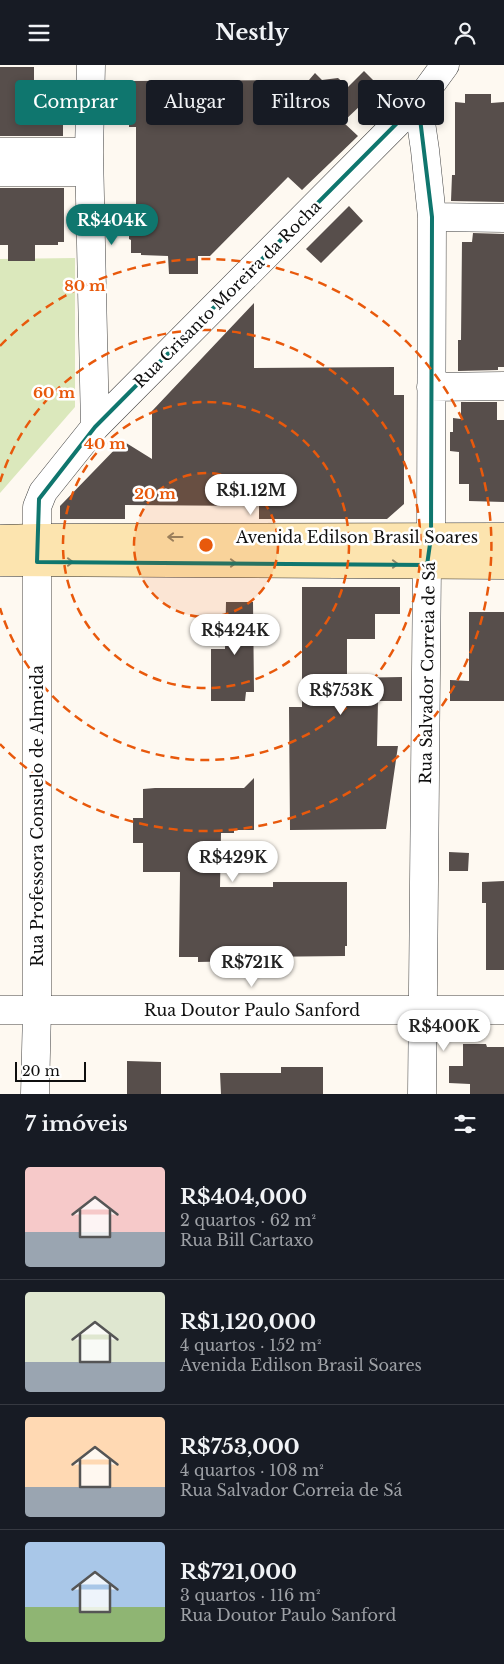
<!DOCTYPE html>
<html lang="pt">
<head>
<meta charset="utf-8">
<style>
  :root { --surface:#171b24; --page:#20242c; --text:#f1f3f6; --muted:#9ea1a6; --line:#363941; --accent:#0f766e }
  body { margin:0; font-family:"Libre Baskerville",serif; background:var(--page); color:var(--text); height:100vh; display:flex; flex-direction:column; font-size:19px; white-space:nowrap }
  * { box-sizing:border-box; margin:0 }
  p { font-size:16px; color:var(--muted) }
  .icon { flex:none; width:28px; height:28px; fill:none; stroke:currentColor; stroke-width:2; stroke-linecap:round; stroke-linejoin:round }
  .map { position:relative; height:1029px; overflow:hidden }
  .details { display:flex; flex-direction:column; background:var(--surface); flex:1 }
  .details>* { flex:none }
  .banner { position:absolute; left:15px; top:15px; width:475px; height:45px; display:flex; gap:10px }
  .scale { position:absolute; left:15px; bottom:12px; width:71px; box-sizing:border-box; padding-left:5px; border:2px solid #0f0f0f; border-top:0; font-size:14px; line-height:18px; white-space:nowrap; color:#0f0f0f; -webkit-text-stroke:4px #fff; paint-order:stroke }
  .price { position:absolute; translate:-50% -42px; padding:0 11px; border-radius:18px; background:#fff; color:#222; font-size:16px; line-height:32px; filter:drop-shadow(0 1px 2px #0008) }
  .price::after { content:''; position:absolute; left:50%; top:30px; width:15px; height:11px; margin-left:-8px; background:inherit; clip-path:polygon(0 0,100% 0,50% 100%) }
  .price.current { background:var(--accent); color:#fff }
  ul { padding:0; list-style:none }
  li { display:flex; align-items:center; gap:15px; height:125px; padding:0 25px }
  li+li { border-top:1px solid var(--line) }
  li span { display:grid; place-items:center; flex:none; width:140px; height:100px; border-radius:5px; color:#555 }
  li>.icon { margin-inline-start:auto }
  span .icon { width:60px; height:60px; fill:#fffc; stroke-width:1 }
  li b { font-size:21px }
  h2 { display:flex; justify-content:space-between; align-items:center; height:60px; padding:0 25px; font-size:21px }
  .chip { padding:0 18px; border-radius:5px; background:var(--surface); box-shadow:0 2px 8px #0003; font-size:18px; line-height:45px }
  .chip.current { background:var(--accent); color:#fff }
  header { display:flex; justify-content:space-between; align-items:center; height:65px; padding:0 25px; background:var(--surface); font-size:22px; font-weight:800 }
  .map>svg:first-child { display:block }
  .green { fill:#dbe8bc }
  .building { fill:#574e4b }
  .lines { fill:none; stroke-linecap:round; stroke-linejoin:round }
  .minor-casing { stroke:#424242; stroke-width:29 }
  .secondary-casing { stroke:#313131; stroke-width:29 }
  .minor { stroke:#fff; stroke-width:28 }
  .secondary { stroke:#fce4af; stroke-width:28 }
  .oneway { stroke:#918467 }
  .marked { fill:none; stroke:#0f766e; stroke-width:4; stroke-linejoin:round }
  .ring { fill:none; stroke:#e8590c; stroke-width:2.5; stroke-dasharray:9 6 }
  .labels { text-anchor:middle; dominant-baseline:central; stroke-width:5; stroke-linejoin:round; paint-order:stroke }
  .street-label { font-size:16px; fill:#0f0f0f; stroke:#fff }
  .centre { fill:#e8590c; stroke:#fff; stroke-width:2.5 }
  .ring-label { font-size:15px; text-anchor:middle; font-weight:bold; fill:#e8590c; stroke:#fff; stroke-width:5; stroke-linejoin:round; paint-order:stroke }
</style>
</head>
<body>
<header><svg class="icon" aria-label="menu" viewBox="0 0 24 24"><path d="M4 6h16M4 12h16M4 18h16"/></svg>Nestly<svg class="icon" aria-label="person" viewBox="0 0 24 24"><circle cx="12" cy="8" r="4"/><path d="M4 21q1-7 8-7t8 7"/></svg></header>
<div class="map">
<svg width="504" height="1029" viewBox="0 0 504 1029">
  <rect width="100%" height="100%" fill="#fef9f1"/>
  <path class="green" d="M 75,193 L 75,342 L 0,428 L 0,194 Z"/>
  <path class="building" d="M 0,2 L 34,2 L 34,16 L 57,16 L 57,20 L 63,20 L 63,71 L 0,71 Z
    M 364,6 L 380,22 L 343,57 L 358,71 L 302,125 L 288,112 L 210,191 L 198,191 L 198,209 L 169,209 L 168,191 L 141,190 L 141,188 L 131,188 L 131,175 L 129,174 L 129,143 L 136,143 L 136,62 L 129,62 L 129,16 L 309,15 L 315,8 L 322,15 L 338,13 L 348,22 Z
    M 465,29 L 491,29 L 491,38 L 504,37 L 504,137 L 451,136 L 452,110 L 455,110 L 455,37 L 465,38 Z
    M 0,123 L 64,123 L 64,177 L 58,177 L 58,180 L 35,180 L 35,196 L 8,196 L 8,180 L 0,180 Z
    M 349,141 L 363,156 L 321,198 L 306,184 Z
    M 473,168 L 504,169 L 504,302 L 498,302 L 498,305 L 458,306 L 458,275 L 461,275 L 462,177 L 472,177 Z
    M 254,238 L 254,303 L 394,302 L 394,330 L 404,330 L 404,439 L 387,454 L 259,454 L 259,441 L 125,440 L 125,454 L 60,454 L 60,441 L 123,376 L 152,394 L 152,346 Z
    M 461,337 L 497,337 L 497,355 L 504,355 L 504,437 L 469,436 L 469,419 L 459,419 L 459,387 L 450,386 L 450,367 L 453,367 L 453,353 L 461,354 Z
    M 302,522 L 400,522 L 400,549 L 375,549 L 375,574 L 347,574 L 347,613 L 402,612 L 402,636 L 378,636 L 377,681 L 398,681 L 386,764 L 290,765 L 289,642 L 302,642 Z
    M 226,537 L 253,537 L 254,627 L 246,627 L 245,636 L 211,636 L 211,584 L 225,584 Z
    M 469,547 L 504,547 L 504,636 L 450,636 L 450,615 L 469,616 Z
    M 254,713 L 254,765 L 234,765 L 234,768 L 221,768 L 220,822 L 273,822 L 273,817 L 347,817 L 347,881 L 345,881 L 345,891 L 246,892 L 246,896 L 198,897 L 198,892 L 179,892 L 180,807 L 143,807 L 143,778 L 133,778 L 133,753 L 143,753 L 143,724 L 155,723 L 244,723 Z
    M 449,787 L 469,788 L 468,806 L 449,806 Z
    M 504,816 L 504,905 L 486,905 L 486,838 L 482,838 L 482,817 Z
    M 463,979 L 486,979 L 487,982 L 504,982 L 504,1029 L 470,1029 L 470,1019 L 449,1018 L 449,1001 L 463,1001 Z
    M 127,996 L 161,997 L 161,1029 L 127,1029 Z
    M 281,1002 L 323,1002 L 323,1029 L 221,1029 L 220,1008 L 281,1008 Z"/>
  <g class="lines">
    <g class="minor-casing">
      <path id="minor" d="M 91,0 L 89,87 L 95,362
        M 418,37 L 425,85 L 432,152 L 431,472 L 427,500 L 422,1029
        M 0,87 L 89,87
        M 0,107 L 89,107
        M 432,152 L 504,153
        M 431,322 L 504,321
        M 0,945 L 504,945
        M 35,1029 L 37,945 L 37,442 L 43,427 L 95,362 L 418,37 L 445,0"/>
    </g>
    <g class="secondary-casing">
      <path id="secondary" d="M 0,474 L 37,473 L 504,472
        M 0,497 L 504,500"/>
    </g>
    <use href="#minor" class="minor"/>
    <use href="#secondary" class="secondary"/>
  </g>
  <defs><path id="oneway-shaft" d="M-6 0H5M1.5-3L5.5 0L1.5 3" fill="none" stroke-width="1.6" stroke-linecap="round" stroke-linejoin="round" transform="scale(1.25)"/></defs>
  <g class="oneway">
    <use href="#oneway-shaft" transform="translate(175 472) rotate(180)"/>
    <use href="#oneway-shaft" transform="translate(66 497)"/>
    <use href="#oneway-shaft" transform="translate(229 498)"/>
    <use href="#oneway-shaft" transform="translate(391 499)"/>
  </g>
  <path class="marked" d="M 418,37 L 432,152 L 431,472 L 427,500 L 37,497 L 39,434 L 95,362 Z"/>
  <circle cx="206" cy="480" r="72" fill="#e8590c" fill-opacity=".12"/>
  <g class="ring">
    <circle cx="206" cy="480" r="72"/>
    <circle cx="206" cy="480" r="143"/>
    <path d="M0 417A215 215 0 1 1 0 543"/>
    <path d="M0 281A286 286 0 1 1 0 679"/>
  </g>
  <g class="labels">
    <g class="street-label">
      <text transform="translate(227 229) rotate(-45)">Rua Crisanto Moreira da Rocha</text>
      <text x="357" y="472">Avenida Edilson Brasil Soares</text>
      <text transform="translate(427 608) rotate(-89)">Rua Salvador Correia de Sá</text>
      <text transform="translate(37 751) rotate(-90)">Rua Professora Consuelo de Almeida</text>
      <text x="252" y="945">Rua Doutor Paulo Sanford</text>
    </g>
  </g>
  <circle cx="206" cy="480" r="8" class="centre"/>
  <g class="ring-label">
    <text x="85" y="226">80 m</text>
    <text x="54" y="333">60 m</text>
    <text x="105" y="384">40 m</text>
    <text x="155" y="434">20 m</text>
  </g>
</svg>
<div class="scale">20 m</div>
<b class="price current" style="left:112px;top:181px">R$404K</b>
<b class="price" style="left:251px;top:451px">R$1.12M</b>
<b class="price" style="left:235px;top:591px">R$424K</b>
<b class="price" style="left:341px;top:651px">R$753K</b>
<b class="price" style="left:233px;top:818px">R$429K</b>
<b class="price" style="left:252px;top:923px">R$721K</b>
<b class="price" style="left:444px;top:987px">R$400K</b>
<div class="banner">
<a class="chip current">Comprar</a>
<a class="chip">Alugar</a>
<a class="chip">Filtros</a>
<a class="chip">Novo</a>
</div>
</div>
<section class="details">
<h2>7 imóveis<svg class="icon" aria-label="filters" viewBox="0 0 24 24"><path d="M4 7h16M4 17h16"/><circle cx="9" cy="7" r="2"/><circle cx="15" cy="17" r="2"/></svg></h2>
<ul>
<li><span style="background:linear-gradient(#f6c9c9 65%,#9aa5b1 0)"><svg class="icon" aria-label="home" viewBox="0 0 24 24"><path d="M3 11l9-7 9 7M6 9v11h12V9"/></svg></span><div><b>R$404,000</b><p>2 quartos · 62 m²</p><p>Rua Bill Cartaxo</p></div></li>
<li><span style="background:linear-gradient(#dfe7d0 70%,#9aa5b1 0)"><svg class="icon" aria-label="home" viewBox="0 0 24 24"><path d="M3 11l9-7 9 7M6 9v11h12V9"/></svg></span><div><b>R$1,120,000</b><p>4 quartos · 152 m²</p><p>Avenida Edilson Brasil Soares</p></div></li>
<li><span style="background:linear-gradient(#ffd9b3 70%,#9aa5b1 0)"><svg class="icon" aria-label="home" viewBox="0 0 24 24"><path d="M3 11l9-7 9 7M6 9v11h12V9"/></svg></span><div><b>R$753,000</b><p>4 quartos · 108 m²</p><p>Rua Salvador Correia de Sá</p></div></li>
<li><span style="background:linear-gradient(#a9c7e8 65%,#8fb573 0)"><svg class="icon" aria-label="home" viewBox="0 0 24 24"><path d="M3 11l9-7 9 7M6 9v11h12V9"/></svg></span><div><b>R$721,000</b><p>3 quartos · 116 m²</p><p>Rua Doutor Paulo Sanford</p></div></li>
</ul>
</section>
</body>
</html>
